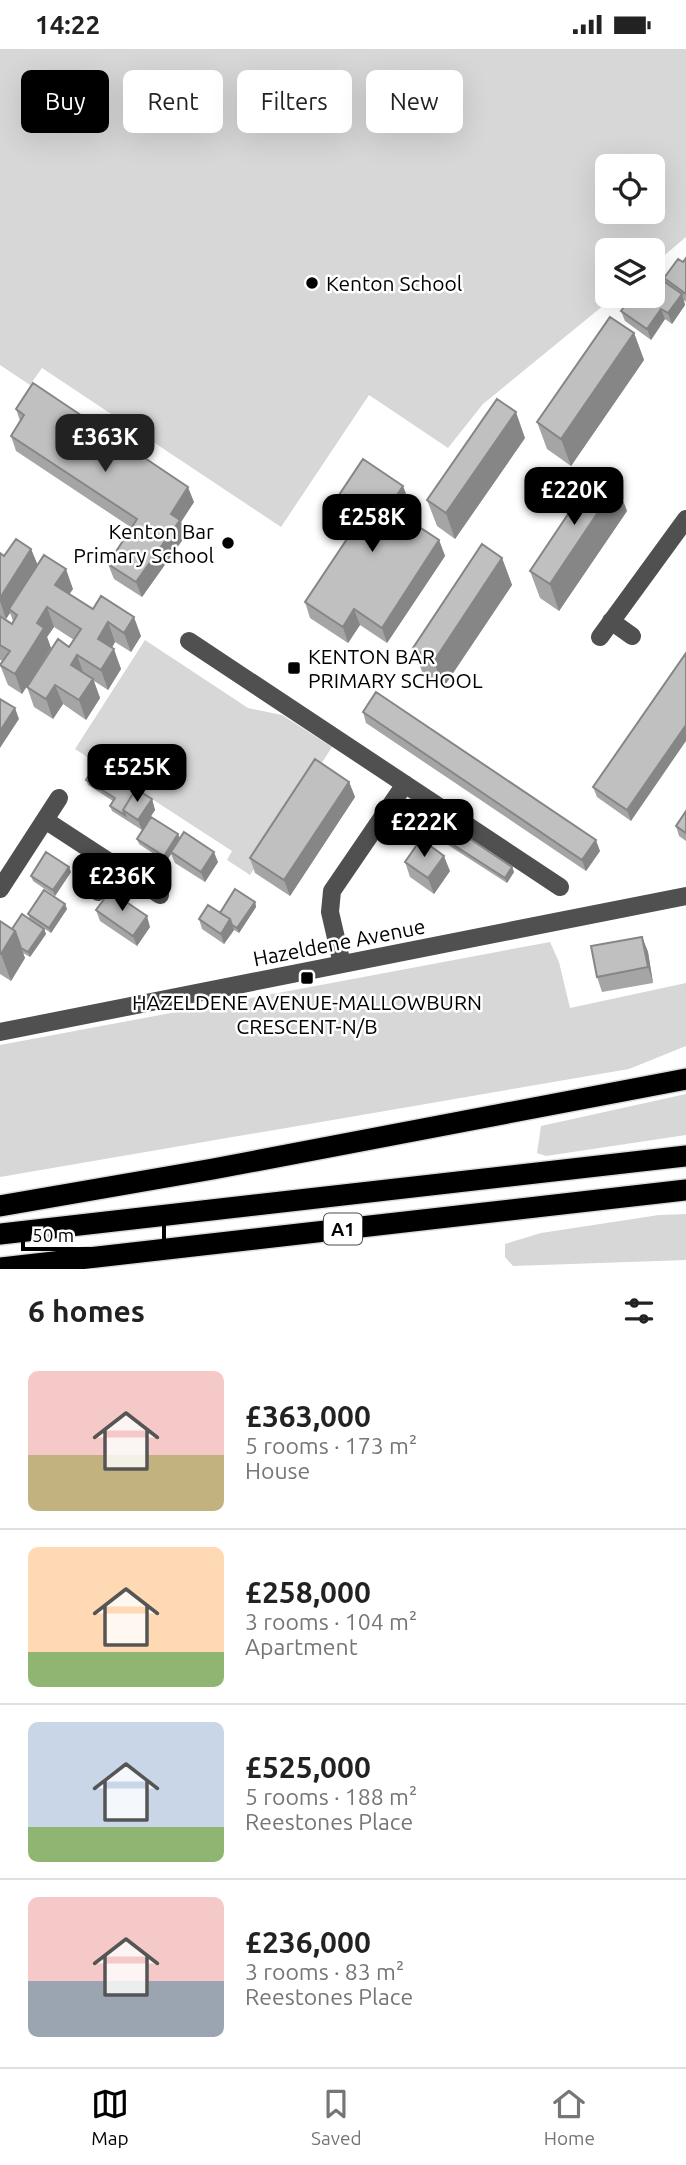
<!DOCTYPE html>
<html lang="en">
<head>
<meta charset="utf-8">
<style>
  :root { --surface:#fff; --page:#f2f2f2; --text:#222; --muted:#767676; --line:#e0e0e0; --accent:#000 }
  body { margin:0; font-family:Ubuntu,sans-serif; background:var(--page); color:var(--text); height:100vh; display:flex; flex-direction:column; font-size:26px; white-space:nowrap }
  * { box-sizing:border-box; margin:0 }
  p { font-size:23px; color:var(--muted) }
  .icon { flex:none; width:38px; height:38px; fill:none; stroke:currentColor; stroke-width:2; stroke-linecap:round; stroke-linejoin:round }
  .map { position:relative; height:1220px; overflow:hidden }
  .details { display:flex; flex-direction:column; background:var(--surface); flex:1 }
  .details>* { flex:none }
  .top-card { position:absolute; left:21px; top:21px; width:644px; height:63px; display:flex; gap:14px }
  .fabs { position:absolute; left:595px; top:105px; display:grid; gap:14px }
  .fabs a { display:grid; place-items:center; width:70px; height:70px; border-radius:10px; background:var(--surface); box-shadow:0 7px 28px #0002; font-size:35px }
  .scale { position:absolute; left:21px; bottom:18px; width:145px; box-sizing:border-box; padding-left:7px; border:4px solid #000; border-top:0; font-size:19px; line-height:24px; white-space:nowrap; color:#000; -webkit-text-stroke:5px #fff; paint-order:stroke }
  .price { position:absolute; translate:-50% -60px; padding:0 16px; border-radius:14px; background:var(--accent); color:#fff; font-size:23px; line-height:46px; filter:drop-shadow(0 2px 4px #0008) }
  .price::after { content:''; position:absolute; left:50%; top:42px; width:21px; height:16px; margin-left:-10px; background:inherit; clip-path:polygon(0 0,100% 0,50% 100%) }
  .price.selected { background:#222; color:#fff }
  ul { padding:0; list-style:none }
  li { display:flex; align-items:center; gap:21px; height:175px; padding:0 28px }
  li+li { border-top:2px solid var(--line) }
  li span { display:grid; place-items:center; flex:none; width:196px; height:140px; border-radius:10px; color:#555 }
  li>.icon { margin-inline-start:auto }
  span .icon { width:84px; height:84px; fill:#fffc; stroke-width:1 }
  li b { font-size:30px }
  h2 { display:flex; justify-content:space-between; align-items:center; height:84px; padding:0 28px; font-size:30px }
  .tag { padding:0 24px; border-radius:10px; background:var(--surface); box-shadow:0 7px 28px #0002; font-size:24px; line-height:63px }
  .tag.selected { background:var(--accent); color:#fff }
  .status { display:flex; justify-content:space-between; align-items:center; height:49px; padding:0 35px; background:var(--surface); direction:ltr }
  .status svg { height:19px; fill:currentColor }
  .tabs { display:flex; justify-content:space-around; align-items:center; height:98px; border-top:2px solid var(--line); background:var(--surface); font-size:19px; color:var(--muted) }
  .tabs a { display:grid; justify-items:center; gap:4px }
  .tabs .selected { color:var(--accent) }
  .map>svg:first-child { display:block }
  .green { fill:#d7d7d7; fill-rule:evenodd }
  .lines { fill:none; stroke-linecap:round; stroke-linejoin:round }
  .highway-casing { stroke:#dbdbdb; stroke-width:24 }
  .minor { stroke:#505050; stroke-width:18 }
  .highway { stroke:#000; stroke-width:21 }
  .wall { fill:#a5a5a5 }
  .shaded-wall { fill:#868686 }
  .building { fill:#c0c0c0; stroke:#868686; stroke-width:2 }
  .poi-dot { fill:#000; stroke:#fff; stroke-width:2.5 }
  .labels { text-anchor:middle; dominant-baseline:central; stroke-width:5; stroke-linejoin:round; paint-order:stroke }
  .shield { fill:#fff; stroke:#4c4c4c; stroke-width:2 }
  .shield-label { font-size:19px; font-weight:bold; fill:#000 }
  .poi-label { font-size:21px; fill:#000; stroke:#fff; text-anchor:start }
  .street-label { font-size:21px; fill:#000; stroke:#fff }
</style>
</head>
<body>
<div class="status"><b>14:22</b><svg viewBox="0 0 49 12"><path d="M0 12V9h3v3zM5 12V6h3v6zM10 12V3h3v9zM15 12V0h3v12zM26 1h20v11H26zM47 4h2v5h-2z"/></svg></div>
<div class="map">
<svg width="686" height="1220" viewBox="0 0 686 1220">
  <rect width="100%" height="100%" fill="#fff"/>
  <path class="green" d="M 0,0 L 686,0 L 686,188 L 653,216 L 653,201 L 607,201 L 607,247 L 615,247 L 483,355 L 448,399 L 369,346 L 281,478 L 42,319 L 30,336 L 0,316 ZM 653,117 L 653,163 L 607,163 L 607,117 Z
    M 145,591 L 248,659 L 282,666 L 332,698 L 250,826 L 227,811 L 232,802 L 75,700 Z
    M 550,893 L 559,913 L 570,959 L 686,934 L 686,997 L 629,1020 L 0,1128 L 0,996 Z
    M 686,1045 L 686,1086 L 546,1107 L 537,1104 L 541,1077 Z
    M 686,1165 L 686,1211 L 513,1217 L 505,1208 L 505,1195 L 541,1184 L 659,1166 Z"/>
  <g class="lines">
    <g class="highway-casing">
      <path id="highway" d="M 0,1157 L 213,1120 L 686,1030
        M 0,1185 L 686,1107
        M 0,1219 L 686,1141"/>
    </g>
    <path class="minor" d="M 611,572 L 632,587
      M 600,588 L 686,470
      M 189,592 L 560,838
      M 45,771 L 160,846
      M 0,840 L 59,749
      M 98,843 L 115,816
      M 342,915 L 330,863 L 332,842 L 405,735
      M 0,983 L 686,847"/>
    <use href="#highway" class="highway"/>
  </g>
  <path class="wall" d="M 686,209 L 686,253 L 684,251 L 685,256 L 672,275 L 665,270 L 651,291 L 625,272 L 621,262 L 653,247 L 665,233 L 664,229 L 683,213 Z
    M 634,284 L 644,311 L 571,417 L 547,400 L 537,373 Z
    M 16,360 L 194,453 L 181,473 L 186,486 L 142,548 L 114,530 L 108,515 L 132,479 L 16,402 L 11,387 L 20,372 Z
    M 525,389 L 455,490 L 437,477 L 427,451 Z
    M 337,449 L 409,452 L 400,465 L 439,491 L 445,507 L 387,594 L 360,576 L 348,594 L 310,569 L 305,553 L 357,474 L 343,464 Z
    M 627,462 L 559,562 L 540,549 L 530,522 Z
    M 31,500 L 37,515 L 73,540 L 69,545 L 93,560 L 141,587 L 131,603 L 115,593 L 112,599 L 121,620 L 108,641 L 94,632 L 100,649 L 86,671 L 63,655 L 53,670 L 34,658 L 27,638 L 69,598 L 74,591 L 54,578 L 47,588 L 51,599 L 22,645 L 8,636 L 0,616 L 3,612 L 0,611 L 0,567 L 12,575 L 13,572 L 10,564 L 6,570 L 0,566 L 0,504 L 4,507 Z
    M 502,509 L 512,536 L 443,639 L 423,625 L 413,599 Z
    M 686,604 L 631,772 L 597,748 L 593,738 Z
    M 363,663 L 600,802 L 586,822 L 366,674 Z
    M 86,731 L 127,731 L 129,737 L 128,739 L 134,743 L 152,750 L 155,761 L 142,781 L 112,762 L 110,757 L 113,752 L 88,736 Z
    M 349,733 L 355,748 L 290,847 L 255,824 L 250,809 Z
    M 686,762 L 686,792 L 679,787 L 676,777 Z
    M 435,784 L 512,818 L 514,823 L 507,834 L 437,789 Z
    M 178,785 L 180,789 L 218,813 L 205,833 L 175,814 L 171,805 L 166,813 L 139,795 L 137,790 Z
    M 405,813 L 450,822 L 434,845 L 410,828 Z
    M 71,823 L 55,847 L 33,832 L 31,827 Z
    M 255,853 L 256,858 L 239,884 L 234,881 L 224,895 L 202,880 L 199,870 Z
    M 65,855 L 67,860 L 51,884 L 30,870 L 28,865 Z
    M 96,861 L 150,878 L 137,897 L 100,872 Z
    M 0,872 L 12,880 L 44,880 L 46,885 L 30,908 L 23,904 L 25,909 L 11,932 L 0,925 Z
    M 642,888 L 648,903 L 653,934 L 602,943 L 597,928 Z"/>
  <path class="shaded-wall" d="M 682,245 L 685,256 L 672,275 L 668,264 Z
    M 661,260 L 665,270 L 651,291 L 647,280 Z
    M 634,284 L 644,311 L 571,417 L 561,390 Z
    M 516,363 L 525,389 L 455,490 L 446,464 Z
    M 617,435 L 627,462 L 559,562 L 550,535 Z
    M 403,437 L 409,452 L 395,473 L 389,458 Z
    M 188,438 L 194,453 L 181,473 L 186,486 L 142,548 L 136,533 L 171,465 Z
    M 439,491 L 445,507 L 387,594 L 382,579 Z
    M 31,500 L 39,519 L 9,560 L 10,564 L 6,570 L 0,552 L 0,549 Z
    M 502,509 L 512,536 L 443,639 L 434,612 Z
    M 66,520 L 73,540 L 62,556 L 55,536 Z
    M 47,558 L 54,578 L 47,588 L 51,599 L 22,645 L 15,625 L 37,574 Z
    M 354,560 L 360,576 L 348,594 L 343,578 Z
    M 134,568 L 141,587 L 131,603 L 124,584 Z
    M 108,573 L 115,593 L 105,610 L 98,590 Z
    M 114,600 L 121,620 L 108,641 L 101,621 Z
    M 77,606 L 84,626 L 71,616 Z
    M 93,630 L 100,649 L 86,671 L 79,651 Z
    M 55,636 L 63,655 L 53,670 L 46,650 Z
    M 15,659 L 19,670 L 0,699 L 0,682 Z
    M 686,676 L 686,692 L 631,772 L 627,761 Z
    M 349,733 L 355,748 L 290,847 L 284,831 Z
    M 152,750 L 155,761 L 142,781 L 138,771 Z
    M 178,785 L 180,791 L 166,813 L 164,807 Z
    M 596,791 L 600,802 L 586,822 L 582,811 Z
    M 214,803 L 218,813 L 205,833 L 201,823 Z
    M 444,807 L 450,822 L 434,845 L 428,829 Z
    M 69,818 L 71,823 L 55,847 L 53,841 Z
    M 512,818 L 514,823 L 507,834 L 505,829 Z
    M 255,853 L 256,858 L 239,884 L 237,879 Z
    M 65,855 L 67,860 L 51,884 L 49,879 Z
    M 147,867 L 150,878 L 137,897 L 133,887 Z
    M 230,870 L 234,881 L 224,895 L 221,885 Z
    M 44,880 L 46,885 L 30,908 L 28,903 Z
    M 15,882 L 25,909 L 11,932 L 1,905 Z
    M 642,888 L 648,903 L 653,934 L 648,918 Z"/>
  <path class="building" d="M 686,209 L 686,245 L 664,229 L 678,210 L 683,213 Z
    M 656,227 L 682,245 L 668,264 L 661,260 L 647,280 L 621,262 L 632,247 L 653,247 L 653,232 Z
    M 610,268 L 634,284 L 561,390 L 537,373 Z
    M 33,334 L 188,438 L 171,465 L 180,471 L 136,533 L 108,515 L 137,470 L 11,387 L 24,366 L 16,360 Z
    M 497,350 L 516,363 L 446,464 L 427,451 Z
    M 363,410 L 403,437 L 389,458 L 439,491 L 382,579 L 354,560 L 343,578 L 305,553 L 363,466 L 337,449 Z
    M 597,422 L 617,435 L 550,535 L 530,522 Z
    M 16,490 L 31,500 L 0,549 L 0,504 L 4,507 Z
    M 482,495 L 502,509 L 434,612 L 413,599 Z
    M 44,506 L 66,520 L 55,536 L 93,560 L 101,547 L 134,568 L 124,584 L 108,573 L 98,590 L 114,600 L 101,621 L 77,606 L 71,616 L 93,630 L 79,651 L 55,636 L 46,650 L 27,638 L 58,590 L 69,598 L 81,580 L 47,558 L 37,574 L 44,579 L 15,625 L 0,616 L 10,602 L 0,596 L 0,567 L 12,575 L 17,566 L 9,560 Z
    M 686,604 L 686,676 L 627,761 L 593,738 Z
    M 376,643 L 596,791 L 582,811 L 363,663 Z
    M 0,650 L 15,659 L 0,682 Z
    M 315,710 L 349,733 L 284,831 L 250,809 Z
    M 98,712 L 127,731 L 124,736 L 134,743 L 123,761 L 125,766 L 110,757 L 115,749 L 86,731 Z
    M 136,740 L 152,750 L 138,771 L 123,761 Z
    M 686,762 L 686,784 L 676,777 Z
    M 151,768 L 178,785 L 164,807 L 137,790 Z
    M 443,772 L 512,818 L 505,829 L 435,784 Z
    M 184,783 L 214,803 L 201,823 L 171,803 Z
    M 421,790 L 444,807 L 428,829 L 405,813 Z
    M 46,803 L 69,818 L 53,841 L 31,827 Z
    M 235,840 L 255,853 L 237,879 L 232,876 L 230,870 L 220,864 Z
    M 44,841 L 65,855 L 49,879 L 28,865 Z
    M 110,842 L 147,867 L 133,887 L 96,861 Z
    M 208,856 L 230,870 L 221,885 L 199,870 Z
    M 22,865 L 44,880 L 28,903 L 21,899 L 15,882 L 12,880 Z
    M 0,872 L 15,882 L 1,905 L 0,905 Z
    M 642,888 L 648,918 L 597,928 L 591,897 Z"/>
  <g class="poi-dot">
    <circle cx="312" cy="234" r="7"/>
    <circle cx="228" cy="494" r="7"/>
    <rect x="287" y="612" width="14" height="14" rx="3.5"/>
    <rect x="300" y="922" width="14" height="14" rx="3.5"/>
  </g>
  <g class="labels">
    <rect class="shield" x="324" y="1164.5" width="38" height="31" rx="5"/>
    <g class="shield-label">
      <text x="343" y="1180">A1</text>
    </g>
    <g class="poi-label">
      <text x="326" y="234">Kenton School</text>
      <text x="214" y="482" text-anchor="end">Kenton Bar<tspan x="214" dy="24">Primary School</tspan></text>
      <text x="308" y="607">KENTON BAR<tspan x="308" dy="24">PRIMARY SCHOOL</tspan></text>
      <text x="307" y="953" text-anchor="middle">HAZELDENE AVENUE-MALLOWBURN<tspan x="307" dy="24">CRESCENT-N/B</tspan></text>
    </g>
    <g class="street-label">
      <text transform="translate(339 893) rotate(-11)">Hazeldene Avenue</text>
    </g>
  </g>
</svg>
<div class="fabs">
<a><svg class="icon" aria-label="locate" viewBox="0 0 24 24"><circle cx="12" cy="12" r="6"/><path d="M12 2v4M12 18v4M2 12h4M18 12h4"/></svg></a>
<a><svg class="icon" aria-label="layers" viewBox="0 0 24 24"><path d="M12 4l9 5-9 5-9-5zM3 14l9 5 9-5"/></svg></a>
</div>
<div class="scale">50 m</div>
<b class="price selected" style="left:105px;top:425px">£363K</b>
<b class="price" style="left:574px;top:478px">£220K</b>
<b class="price" style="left:372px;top:505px">£258K</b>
<b class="price" style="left:137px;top:755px">£525K</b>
<b class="price" style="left:424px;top:810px">£222K</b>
<b class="price" style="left:122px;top:864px">£236K</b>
<div class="top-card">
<a class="tag selected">Buy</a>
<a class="tag">Rent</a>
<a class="tag">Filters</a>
<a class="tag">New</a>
</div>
</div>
<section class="details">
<h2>6 homes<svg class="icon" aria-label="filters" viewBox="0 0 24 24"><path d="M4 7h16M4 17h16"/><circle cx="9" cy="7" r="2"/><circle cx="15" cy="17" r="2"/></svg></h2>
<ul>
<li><span style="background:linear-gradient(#f6c9c9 60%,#c2b280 0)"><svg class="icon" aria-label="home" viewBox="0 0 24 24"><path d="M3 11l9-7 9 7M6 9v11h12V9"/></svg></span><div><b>£363,000</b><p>5 rooms · 173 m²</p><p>House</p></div></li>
<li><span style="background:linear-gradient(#ffd9b3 75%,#8fb573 0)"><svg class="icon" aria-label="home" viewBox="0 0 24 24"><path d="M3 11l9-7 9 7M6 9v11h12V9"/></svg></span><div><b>£258,000</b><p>3 rooms · 104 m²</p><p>Apartment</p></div></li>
<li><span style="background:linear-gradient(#c9d6e8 75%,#8fb573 0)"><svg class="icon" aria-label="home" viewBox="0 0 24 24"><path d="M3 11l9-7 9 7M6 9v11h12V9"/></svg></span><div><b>£525,000</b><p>5 rooms · 188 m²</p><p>Reestones Place</p></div></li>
<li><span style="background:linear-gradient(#f6c9c9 60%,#9aa5b1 0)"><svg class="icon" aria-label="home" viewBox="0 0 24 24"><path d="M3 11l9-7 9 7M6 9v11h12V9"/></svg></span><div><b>£236,000</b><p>3 rooms · 83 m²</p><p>Reestones Place</p></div></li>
</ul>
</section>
<nav class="tabs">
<a class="selected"><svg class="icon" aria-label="map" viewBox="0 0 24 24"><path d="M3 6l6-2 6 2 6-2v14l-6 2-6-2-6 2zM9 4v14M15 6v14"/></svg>Map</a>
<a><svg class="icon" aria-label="saved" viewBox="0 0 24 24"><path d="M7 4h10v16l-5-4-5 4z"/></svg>Saved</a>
<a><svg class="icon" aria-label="home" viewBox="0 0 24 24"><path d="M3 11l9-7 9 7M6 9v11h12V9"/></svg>Home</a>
</nav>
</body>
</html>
